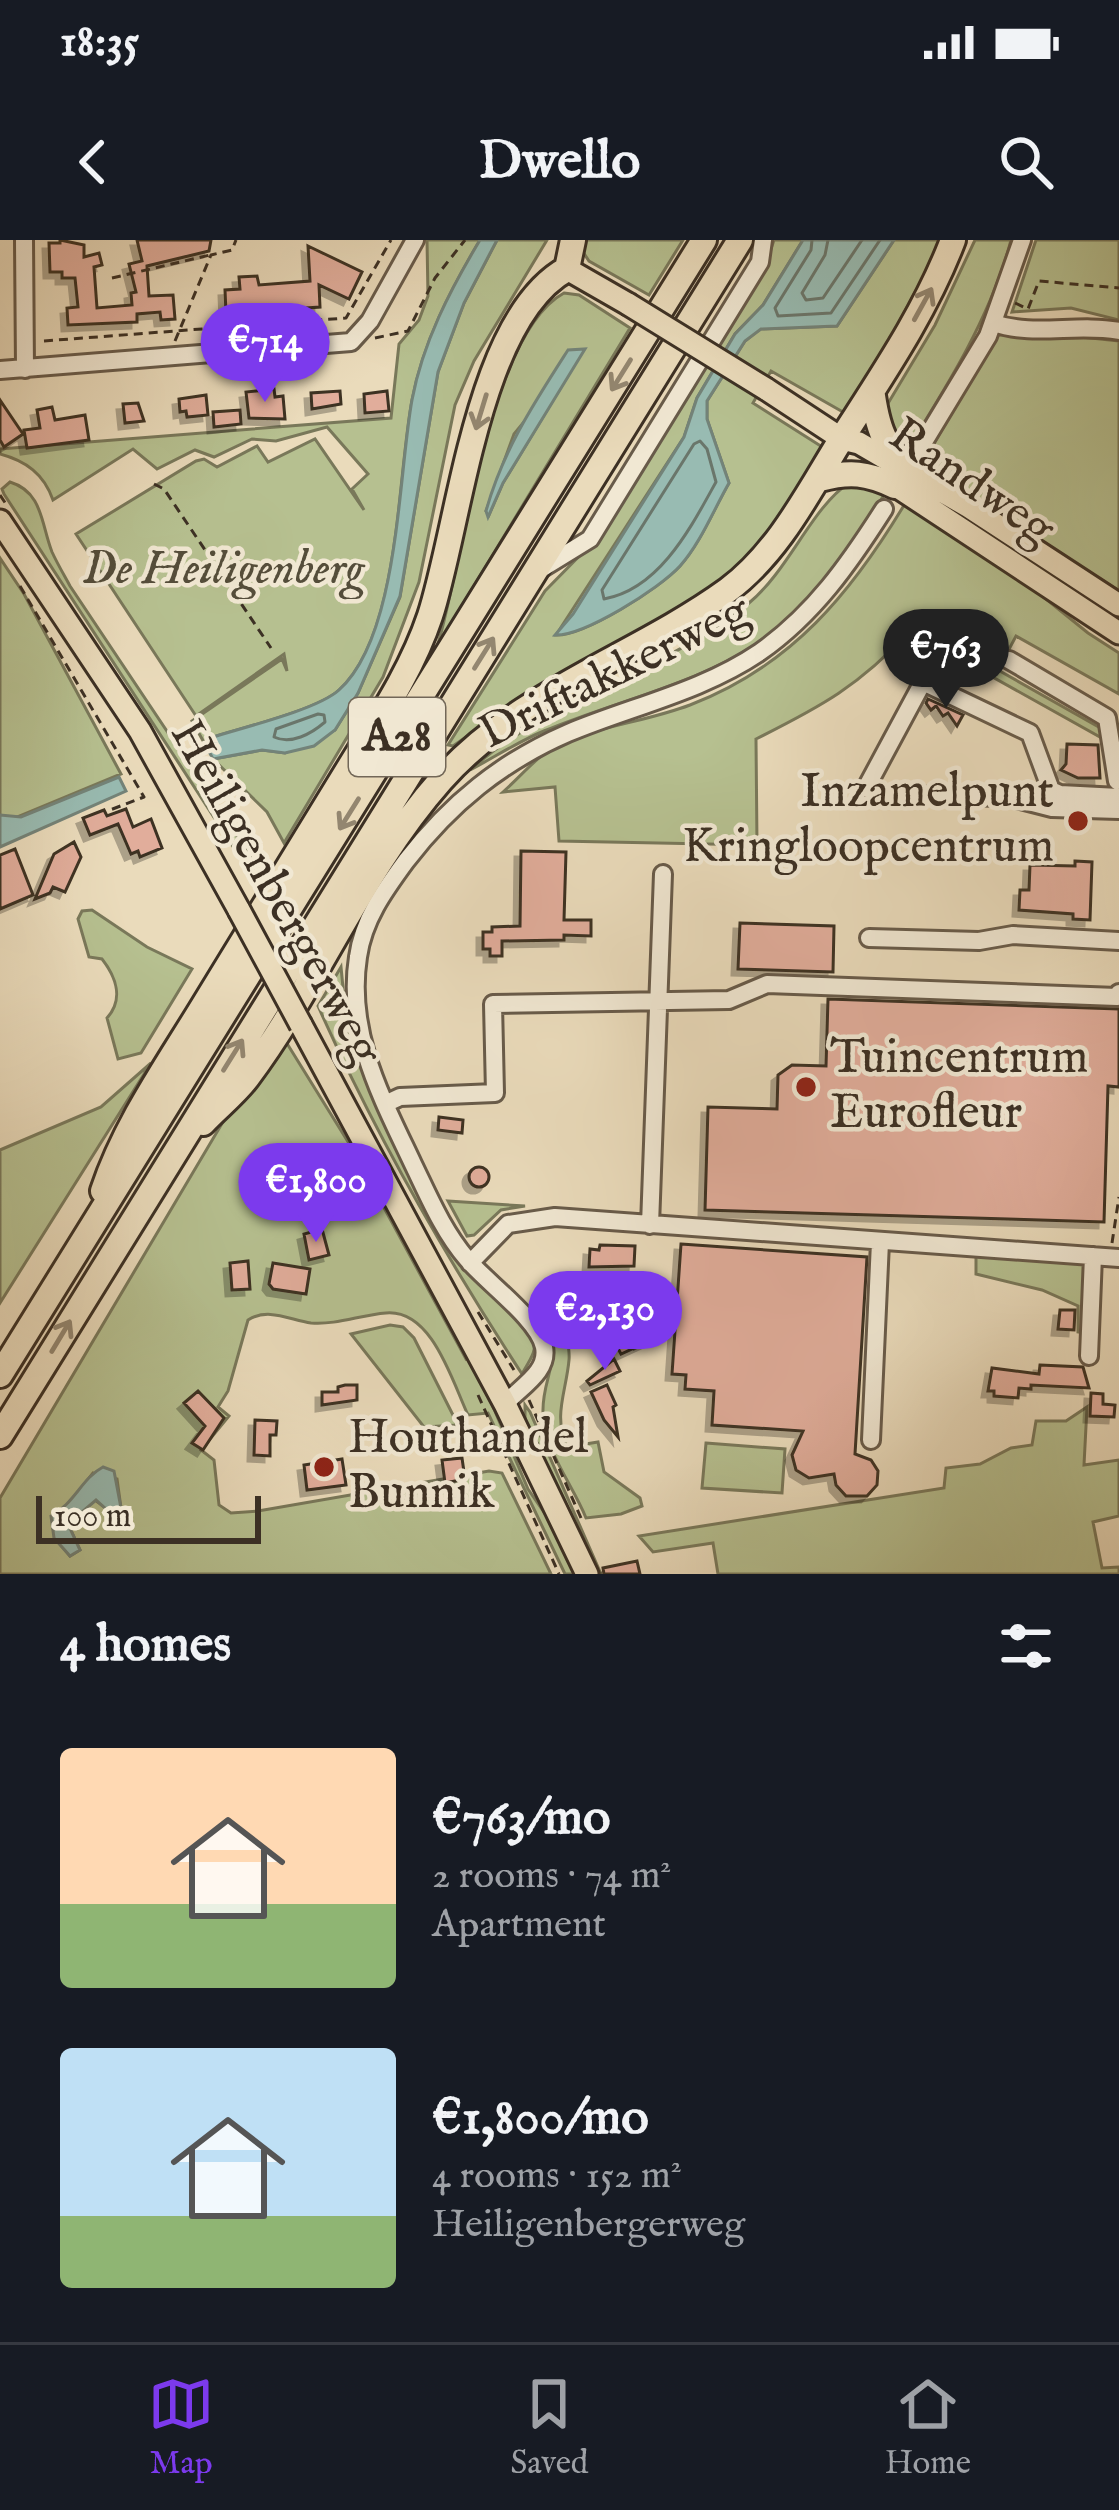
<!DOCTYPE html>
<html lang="en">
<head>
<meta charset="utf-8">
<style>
  :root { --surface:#171b24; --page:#20242c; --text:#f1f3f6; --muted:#9ea1a6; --line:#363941; --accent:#7c3aed }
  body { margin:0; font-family:"IM FELL English",serif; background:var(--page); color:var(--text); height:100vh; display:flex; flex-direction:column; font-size:45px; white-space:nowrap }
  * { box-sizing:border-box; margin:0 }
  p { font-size:39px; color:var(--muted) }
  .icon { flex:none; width:66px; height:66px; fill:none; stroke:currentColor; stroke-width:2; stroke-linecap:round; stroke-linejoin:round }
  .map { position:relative; height:1334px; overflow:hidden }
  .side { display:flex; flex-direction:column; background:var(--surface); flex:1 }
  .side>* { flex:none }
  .scale { position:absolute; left:36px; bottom:30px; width:225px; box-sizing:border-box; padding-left:12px; border:6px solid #3c3024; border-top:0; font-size:33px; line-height:42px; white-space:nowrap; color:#3c3024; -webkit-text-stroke:9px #f1e8d3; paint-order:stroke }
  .price { position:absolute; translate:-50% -102px; padding:0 27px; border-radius:42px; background:var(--accent); color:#fff; font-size:39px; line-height:78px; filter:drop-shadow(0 3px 6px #0008) }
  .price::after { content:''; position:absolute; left:50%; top:72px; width:36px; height:27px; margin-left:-18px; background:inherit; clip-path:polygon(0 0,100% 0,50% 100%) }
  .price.active { background:#222; color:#fff }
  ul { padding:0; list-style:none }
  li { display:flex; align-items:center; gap:36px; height:300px; padding:0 60px }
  li span { display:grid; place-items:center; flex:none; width:336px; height:240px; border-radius:12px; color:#555 }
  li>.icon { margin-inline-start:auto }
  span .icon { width:144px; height:144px; fill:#fffc; stroke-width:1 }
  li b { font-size:51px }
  h2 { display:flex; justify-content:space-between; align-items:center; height:144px; padding:0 60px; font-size:51px }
  .status { display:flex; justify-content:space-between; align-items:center; height:84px; padding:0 60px; background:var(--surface); direction:ltr }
  .status svg { height:33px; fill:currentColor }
  header { display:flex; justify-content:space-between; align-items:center; height:156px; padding:0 60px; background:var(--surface); font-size:54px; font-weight:700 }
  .tabs { display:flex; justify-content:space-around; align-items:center; height:168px; border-top:3px solid var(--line); background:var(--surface); font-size:33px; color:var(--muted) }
  .tabs a { display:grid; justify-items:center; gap:6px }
  .tabs .active { color:var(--accent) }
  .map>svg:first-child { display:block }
  .green { fill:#b6c090; stroke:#79785a; stroke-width:3; fill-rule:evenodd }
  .water { fill:#98bbb2; stroke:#738379; stroke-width:3 }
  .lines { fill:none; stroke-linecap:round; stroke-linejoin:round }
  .shore { stroke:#6a766b; stroke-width:3 }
  .building { fill:#e1ad9b; stroke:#3c3024; stroke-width:3; filter:url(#shadow) }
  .minor-casing { stroke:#685b4a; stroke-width:22 }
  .major-casing { stroke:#3c3024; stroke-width:27 }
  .highway-casing { stroke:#3c3024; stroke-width:30 }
  .path { stroke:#3c3024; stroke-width:3; stroke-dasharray:9 6; stroke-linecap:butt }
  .minor { stroke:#f1e8d3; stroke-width:16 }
  .major { stroke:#eadbbb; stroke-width:21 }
  .highway { stroke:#eadbbb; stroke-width:24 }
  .major-bridge-casing { stroke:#3c3024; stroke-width:27; stroke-linecap:butt }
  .major-bridge { stroke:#eadbbb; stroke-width:21 }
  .oneway { stroke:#938670 }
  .poi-dot { fill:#8f2418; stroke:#f1e8d3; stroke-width:4.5 }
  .labels { text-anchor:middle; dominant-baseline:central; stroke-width:9; stroke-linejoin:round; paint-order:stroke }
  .shield { fill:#f1e8d3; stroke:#726758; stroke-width:3 }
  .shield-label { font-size:45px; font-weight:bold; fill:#3c3024 }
  .street-label { font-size:48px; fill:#3c3024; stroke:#f1e8d3 }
  .park-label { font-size:48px; font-style:italic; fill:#544d3a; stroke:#f1e8d3 }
  .poi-label { font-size:48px; fill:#3c3024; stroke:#f1e8d3; text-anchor:start }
</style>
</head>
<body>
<div class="status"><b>18:35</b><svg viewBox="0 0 49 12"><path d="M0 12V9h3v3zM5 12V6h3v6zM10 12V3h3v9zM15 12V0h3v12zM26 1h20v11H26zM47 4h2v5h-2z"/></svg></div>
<header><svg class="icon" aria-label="back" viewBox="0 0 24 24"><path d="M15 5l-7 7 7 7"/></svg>Dwello<svg class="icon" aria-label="search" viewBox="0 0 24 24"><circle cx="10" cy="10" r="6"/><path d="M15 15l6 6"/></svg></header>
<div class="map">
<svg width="1119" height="1334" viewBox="0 0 1119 1334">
  <defs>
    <filter id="shadow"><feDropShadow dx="-6" dy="6" stdDeviation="0" flood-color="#0004"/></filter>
  </defs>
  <rect width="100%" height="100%" fill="#eadbbb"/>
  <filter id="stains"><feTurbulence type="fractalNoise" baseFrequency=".00167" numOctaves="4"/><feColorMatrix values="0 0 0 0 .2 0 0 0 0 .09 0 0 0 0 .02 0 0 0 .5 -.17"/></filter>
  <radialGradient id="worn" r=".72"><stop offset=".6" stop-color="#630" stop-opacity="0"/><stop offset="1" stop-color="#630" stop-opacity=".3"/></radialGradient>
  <path class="green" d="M 427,0 L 480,0 C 450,51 423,102 412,160 C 397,238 400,395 339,450 C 317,470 241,488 210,498 L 206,506 L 192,481 L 282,419 L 287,431 L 284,414 L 196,476 L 76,294 L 196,221 L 204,219 L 217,227 L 257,206 L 268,222 L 315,199 L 364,270 L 352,249 L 368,234 L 327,187 L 276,201 L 252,199 L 214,217 L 195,210 L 157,229 L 133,209 L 53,260 C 44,234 26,221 0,214 L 0,209 L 391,178 L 399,104 L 419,80 L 428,56 Z
    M 497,0 L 547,0 L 474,121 L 455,165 L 419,342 L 383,437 L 284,603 L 267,572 L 213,519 L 262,510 L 285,513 L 335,490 L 358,453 L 400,357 L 438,132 L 464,63 Z
    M 584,0 L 683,0 L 649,55 L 589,21 L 583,12 Z
    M 774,0 L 803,0 L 763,65 L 735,94 L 697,158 L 684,197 L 556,395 C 584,396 660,348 680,326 C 700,304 714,269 729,243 L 707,179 L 707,161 L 745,101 L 760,89 L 837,86 L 894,0 L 943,0 L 851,172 L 843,172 L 771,131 L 753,163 L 827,210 L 826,222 L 727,344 L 511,466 L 453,506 L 448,505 L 545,351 L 592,303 L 767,21 Z
    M 975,0 L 1011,0 C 991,77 946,148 904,215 L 884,170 L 935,85 Z
    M 1036,0 L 1119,0 L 1119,80 L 1071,68 L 1012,72 Z
    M 564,53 L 579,55 L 630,88 L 437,407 C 463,325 487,95 564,53 ZM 584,109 L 503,243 L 489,275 L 486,271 L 514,194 Z
    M 1044,93 L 1119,101 L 1119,351 L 921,225 L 998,95 Z
    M 10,242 C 43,252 41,284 52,312 C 57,323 64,335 70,346 L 251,617 L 254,639 L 4,254 L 2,249 Z
    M 849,243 L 869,244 L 884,255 C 854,302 826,352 782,386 C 712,442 625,457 544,491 C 519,501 495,517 470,530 C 553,456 664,433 749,363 C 789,330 812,267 849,243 Z
    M 906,262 L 1004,325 L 1088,393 L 1119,413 L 1119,454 L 1016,396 L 998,430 L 1104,490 L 1109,502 L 910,391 C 859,446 822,466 756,499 L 757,605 L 559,601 L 555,547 L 503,552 C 520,537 539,514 559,504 C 600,486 648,481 690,465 C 792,426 852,352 906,262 Z
    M 0,318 L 24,354 L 121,534 L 0,584 Z
    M 92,670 L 147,707 L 192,729 L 141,813 L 118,819 L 107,778 C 124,759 116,737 102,719 L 89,717 L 78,679 L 82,671 Z
    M 341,727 L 348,799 L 444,997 L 529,1090 C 540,1111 532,1115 522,1134 C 445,1016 375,894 318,766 Z
    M 278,789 L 350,905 L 466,1119 L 471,1115 L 528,1249 L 557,1291 L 579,1334 L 565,1334 L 488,1173 L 468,1175 C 452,1141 432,1069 386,1073 C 360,1075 337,1085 311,1083 C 290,1080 268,1067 248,1080 L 228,1151 L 218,1167 L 229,1176 L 201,1210 L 214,1220 L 219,1265 L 231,1273 L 258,1271 L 489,1231 L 502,1233 L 551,1334 L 0,1334 L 0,1258 ZM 93,1233 L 117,1239 L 121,1268 L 116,1276 L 95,1260 L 68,1284 L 80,1310 L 70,1316 L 55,1298 L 57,1272 L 65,1269 Z
    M 151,823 L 0,1063 L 0,910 L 101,867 Z
    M 448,961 L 525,966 L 501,970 L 474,995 L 467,996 Z
    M 976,1014 L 1089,1022 L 1086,1093 L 1078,1092 L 1078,1066 L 1042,1050 L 976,1034 Z
    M 618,1057 L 625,1062 L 647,1102 L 634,1109 L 615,1075 L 566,1090 C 567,1100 570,1110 569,1120 C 566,1153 553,1175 567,1207 L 598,1202 L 604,1232 L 640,1258 L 642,1266 L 621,1274 L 586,1278 C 572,1243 544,1211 543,1172 C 542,1134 566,1119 539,1082 Z
    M 390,1085 L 403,1087 L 414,1098 L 458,1185 L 424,1187 L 351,1094 Z
    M 525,1165 L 530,1172 L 601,1334 L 597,1334 L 525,1183 Z
    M 1087,1167 L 1084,1225 L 1119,1220 L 1119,1276 L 1093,1282 L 1102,1328 L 1119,1327 L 1119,1334 L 718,1334 L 713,1303 L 653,1312 L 639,1296 L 944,1248 L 946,1228 L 980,1224 L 1011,1208 L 1032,1205 L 1036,1181 L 1066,1181 Z
    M 706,1203 L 785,1209 L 782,1253 L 702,1248 Z"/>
  <path class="water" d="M 480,0 L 497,0 L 464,63 L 438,132 L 400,356 L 358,453 L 335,490 L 314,506 L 285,513 L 262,510 L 213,519 L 206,506 L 210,498 C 241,488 317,470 339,450 C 399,396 398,237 412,160 C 423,102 450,50 480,0 Z
    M 803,0 L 894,0 L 837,86 L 761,89 L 745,101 L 707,161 L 707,179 L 729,243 C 714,269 700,304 680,326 C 659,349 584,396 555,395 L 573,374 L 684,197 L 697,158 L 735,94 L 763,65 Z
    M 585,109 L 503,243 L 488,277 L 486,271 C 503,210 534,163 568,110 Z
    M 119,537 L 126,551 L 0,607 L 0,575 L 21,577 Z
    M 103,1227 L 114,1231 L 121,1268 L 115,1277 L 96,1260 L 68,1284 L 80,1310 L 70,1316 L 54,1298 L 51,1276 C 74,1264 82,1238 103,1227 Z"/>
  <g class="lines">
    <path class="shore" d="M 812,0 L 811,10 L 775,68 L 778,76 L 831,73 L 880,0
      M 828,0 L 825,15 L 802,53 L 806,60 L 823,58 L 862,0
      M 700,201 L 707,209 L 716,242 C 691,287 660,349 604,359 L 602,350 L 694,204 Z
      M 318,474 L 324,475 L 325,482 C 311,494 291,505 274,497 L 276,489 Z"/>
  </g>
  <path class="building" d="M 60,0 L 84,5 L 84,17 L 99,13 L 102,25 L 94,27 L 97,68 L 132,65 L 131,53 L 136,52 L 129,24 L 142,21 L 137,0 L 211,0 L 209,11 L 147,26 L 149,56 L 173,55 L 175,79 L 161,80 L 160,72 L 137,74 L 137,82 L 68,85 L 67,68 L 78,67 L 75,38 L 62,38 L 62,32 L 50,32 L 49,3 L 60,3 Z
    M 308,6 L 362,32 L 349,59 L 319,45 L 320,67 L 307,68 L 307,73 L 289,75 L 288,70 L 226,73 L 225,50 L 240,49 L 239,37 L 257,36 L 259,45 L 310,41 Z
    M 274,149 L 275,157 L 283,156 L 285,179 L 249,178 L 246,152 Z
    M 340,151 L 341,164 L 312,169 L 311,153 Z
    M 387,151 L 389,171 L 365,173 L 364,154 Z
    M 206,155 L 208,175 L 187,177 L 186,171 L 180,172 L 179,159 Z
    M 0,160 L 23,194 L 4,207 L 0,200 Z
    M 138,163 L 144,181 L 125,183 L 123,164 Z
    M 52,167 L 55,180 L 85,175 L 89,200 L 27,208 L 24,190 L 40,188 L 37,170 Z
    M 240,170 L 241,184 L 214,187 L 213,172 Z
    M 928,459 L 963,475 L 957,486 L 948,473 L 943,476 L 936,466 L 931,470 L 926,463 Z
    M 1067,504 L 1098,505 L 1100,538 L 1078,538 L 1061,530 L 1066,524 Z
    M 126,569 L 133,587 L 151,579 L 162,608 L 140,617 L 138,611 L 131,614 L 118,584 L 90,595 L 83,578 L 104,570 L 107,576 Z
    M 74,602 L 81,617 L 65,652 L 53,647 L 50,653 L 35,659 L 54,614 Z
    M 15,609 L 33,655 L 0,669 L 0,615 Z
    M 521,611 L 566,612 L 564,680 L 591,680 L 591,696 L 564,695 L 564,700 L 502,701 L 502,716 L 490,716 L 490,709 L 483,709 L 483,692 L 492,692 L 492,687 L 520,686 Z
    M 1075,621 L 1092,622 L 1090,680 L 1073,679 L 1073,674 L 1019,670 L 1020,650 L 1029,650 L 1030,625 L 1075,626 Z
    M 740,683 L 834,686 L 833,732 L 738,729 Z
    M 828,759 L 1119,769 L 1119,847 L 1108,846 L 1104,982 L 705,970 L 708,867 L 777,869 L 778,835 L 792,825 L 826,826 Z
    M 439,877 L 463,880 L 462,893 L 438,890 Z
    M469 937a10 10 0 1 1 20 0a10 10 0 1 1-20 0Z
    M 322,989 L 329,1015 L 309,1020 L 304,994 Z
    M 681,1004 L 867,1017 L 855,1214 L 871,1220 L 878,1231 L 877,1245 L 867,1256 L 846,1256 L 836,1245 L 834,1234 L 809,1238 L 796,1230 L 792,1215 L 803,1191 L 712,1185 L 714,1151 L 685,1149 L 686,1135 L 672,1134 Z
    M 600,1005 L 635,1006 L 634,1026 L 589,1027 L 590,1009 L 599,1010 Z
    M 248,1021 L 250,1049 L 232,1050 L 230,1023 Z
    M 273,1023 L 310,1029 L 306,1054 L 273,1049 L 269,1044 Z
    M 1060,1070 L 1075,1070 L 1074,1090 L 1058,1089 Z
    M 653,1082 L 660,1096 L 621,1114 L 614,1101 Z
    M 614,1119 L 620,1131 L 590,1145 L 587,1141 Z
    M 1040,1125 L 1083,1127 L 1089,1148 L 1031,1145 L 1031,1149 L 1019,1148 L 1018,1158 L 994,1156 L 994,1151 L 988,1151 L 992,1128 L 1039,1134 Z
    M 345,1145 L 357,1145 L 357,1160 L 322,1165 L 322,1152 L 338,1152 L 338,1147 Z
    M 607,1145 L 616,1165 L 613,1167 L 618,1197 L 604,1180 L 591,1152 Z
    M 198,1151 L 224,1178 L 203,1210 L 192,1203 L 205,1186 L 184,1163 Z
    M 1091,1153 L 1103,1154 L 1103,1164 L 1115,1165 L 1114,1177 L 1090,1176 Z
    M 255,1180 L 277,1181 L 276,1195 L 270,1195 L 270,1216 L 254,1215 Z
    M 462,1218 L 465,1239 L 445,1243 L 442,1220 Z
    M 342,1219 L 346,1245 L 307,1250 L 304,1225 Z
    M 637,1321 L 640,1334 L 604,1334 L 603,1328 Z"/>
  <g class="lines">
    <g class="minor-casing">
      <path id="minor" d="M 24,0 L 25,129
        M 994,83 C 1033,97 1077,83 1119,91
        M 0,130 L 351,102 L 370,81 L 415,0
        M 919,210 L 988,96 L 1022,0
        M 538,331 L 590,299 L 760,22 L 763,0
        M 1009,420 L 1107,478 L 1117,541
        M 1119,557 L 1060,554 L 1051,550 L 1030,493 L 923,442 L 866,548 L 881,555 L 1009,557 L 1052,568 L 1119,570
        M 869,698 L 979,701 L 1013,695 L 1119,701
        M 385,864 L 400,857 L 495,853 L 493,764 L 729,760 L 767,744 L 1117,757 L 1119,753
        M 650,985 L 663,634
        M 470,1023 L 508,984 L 555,977 L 1119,1018
        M 1089,1116 L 1093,1016
        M 505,1164 C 520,1147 549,1132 544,1107 C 538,1079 486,1042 467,1019 C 443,991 429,957 413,924 C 382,858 346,793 358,717 C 363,680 384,651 406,621 C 450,564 501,522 568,493 C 632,466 701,452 760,412 C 814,374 849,324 884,269
        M 871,1200 L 880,1002"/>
    </g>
    <g class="major-casing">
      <path id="major" d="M 567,29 L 628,64
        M 766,149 L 842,199 L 859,203 L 969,267 L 1119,365
        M 884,238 L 1119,393
        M 0,281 L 140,491 L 239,670
        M 301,785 L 505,1164 L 587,1334"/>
    </g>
    <g class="highway-casing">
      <path id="highway" d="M 873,156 C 879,196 886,207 915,235
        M 820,239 C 850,231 867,233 895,246
        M 203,883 C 217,868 235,854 247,838 C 318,743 362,629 441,540 C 520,451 634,418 728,350 C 779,312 809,251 842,198 C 883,134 926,71 953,0
        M 103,951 C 125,885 166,827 202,768 C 251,688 300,608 349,528 C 379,479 412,430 430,376 C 460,285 477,78 567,29 L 573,0
        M 0,1135 L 704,0
        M 0,1196 L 740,0"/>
    </g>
    <path class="path" d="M 112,38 L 210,15
      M 1015,63 L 1028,69 L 1039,41 L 1119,48
      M 375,98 L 408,91 L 435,38 L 465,0
      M 44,101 L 346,78 L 391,0
      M 175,101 L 211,15 L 232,10 L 236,0
      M 154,244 L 164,249 L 271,408
      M 0,255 L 6,264
      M 20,346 L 144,557 L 110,570
      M 1112,1003 L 1119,957
      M 478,1072 L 514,1130
      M 478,1155 L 559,1334
      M 529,1160 L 581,1278"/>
    <use href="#minor" class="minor"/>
    <use href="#major" class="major"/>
    <use href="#highway" class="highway"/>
    <g class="major-bridge-casing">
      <path id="major-bridge" d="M 628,64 L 766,149
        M 239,670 L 301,785"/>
    </g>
    <use href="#major-bridge" class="major-bridge"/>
  </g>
  <defs><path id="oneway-shaft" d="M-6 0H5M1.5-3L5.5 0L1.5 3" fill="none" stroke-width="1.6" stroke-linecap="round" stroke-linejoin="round" transform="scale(3)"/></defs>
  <g class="oneway">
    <use href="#oneway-shaft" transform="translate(923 64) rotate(-61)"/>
    <use href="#oneway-shaft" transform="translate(621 135) rotate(122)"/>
    <use href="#oneway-shaft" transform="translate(481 172) rotate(107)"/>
    <use href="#oneway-shaft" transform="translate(484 413) rotate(-58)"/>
    <use href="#oneway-shaft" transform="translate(349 574) rotate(122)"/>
    <use href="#oneway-shaft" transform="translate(233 815) rotate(-58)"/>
    <use href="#oneway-shaft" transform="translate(61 1096) rotate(-59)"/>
  </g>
  <g class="poi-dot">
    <circle cx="1078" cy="581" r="12"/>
    <circle cx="806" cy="847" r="12"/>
    <circle cx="324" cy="1227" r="12"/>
  </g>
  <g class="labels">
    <rect class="shield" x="349" y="458" width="96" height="78" rx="9"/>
    <g class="shield-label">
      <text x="397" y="497">A28</text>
    </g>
    <g class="street-label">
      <text transform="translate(971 243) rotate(34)">Randweg</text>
      <text transform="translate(615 433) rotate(-26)">Driftakkerweg</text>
      <text transform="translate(275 653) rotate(61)">Heiligenbergerweg</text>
    </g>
    <g class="park-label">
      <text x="223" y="330">De Heiligenberg</text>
    </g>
    <g class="poi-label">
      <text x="1054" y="553" text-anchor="end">Inzamelpunt<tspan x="1054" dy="55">Kringloopcentrum</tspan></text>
      <text x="830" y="819">Tuincentrum<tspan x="830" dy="55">Eurofleur</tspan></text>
      <text x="348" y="1199">Houthandel<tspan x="348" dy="55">Bunnik</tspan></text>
    </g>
  </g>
  <rect width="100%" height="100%" filter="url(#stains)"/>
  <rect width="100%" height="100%" fill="url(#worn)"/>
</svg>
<div class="scale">100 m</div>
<b class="price" style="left:265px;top:165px">€714</b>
<b class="price active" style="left:946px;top:471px">€763</b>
<b class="price" style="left:316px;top:1005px">€1,800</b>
<b class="price" style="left:605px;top:1133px">€2,130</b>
</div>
<section class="side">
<h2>4 homes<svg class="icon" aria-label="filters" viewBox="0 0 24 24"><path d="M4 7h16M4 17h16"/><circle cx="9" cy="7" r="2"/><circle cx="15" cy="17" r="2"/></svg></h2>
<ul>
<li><span style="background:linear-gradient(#ffd9b3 65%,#8fb573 0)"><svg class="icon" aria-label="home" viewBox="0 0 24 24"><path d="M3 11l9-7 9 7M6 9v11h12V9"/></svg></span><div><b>€763/mo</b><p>2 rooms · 74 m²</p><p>Apartment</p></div></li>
<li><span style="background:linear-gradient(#bfe0f5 70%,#8fb573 0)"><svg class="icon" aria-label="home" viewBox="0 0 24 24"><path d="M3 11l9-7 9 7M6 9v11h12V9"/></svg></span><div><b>€1,800/mo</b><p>4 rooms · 152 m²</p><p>Heiligenbergerweg</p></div></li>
</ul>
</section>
<nav class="tabs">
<a class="active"><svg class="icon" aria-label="map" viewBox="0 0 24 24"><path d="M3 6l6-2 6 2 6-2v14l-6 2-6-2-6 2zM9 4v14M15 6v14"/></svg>Map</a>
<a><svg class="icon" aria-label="saved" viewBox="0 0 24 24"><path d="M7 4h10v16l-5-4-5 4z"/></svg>Saved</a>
<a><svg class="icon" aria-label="home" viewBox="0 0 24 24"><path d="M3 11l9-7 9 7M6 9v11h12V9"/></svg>Home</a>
</nav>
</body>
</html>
